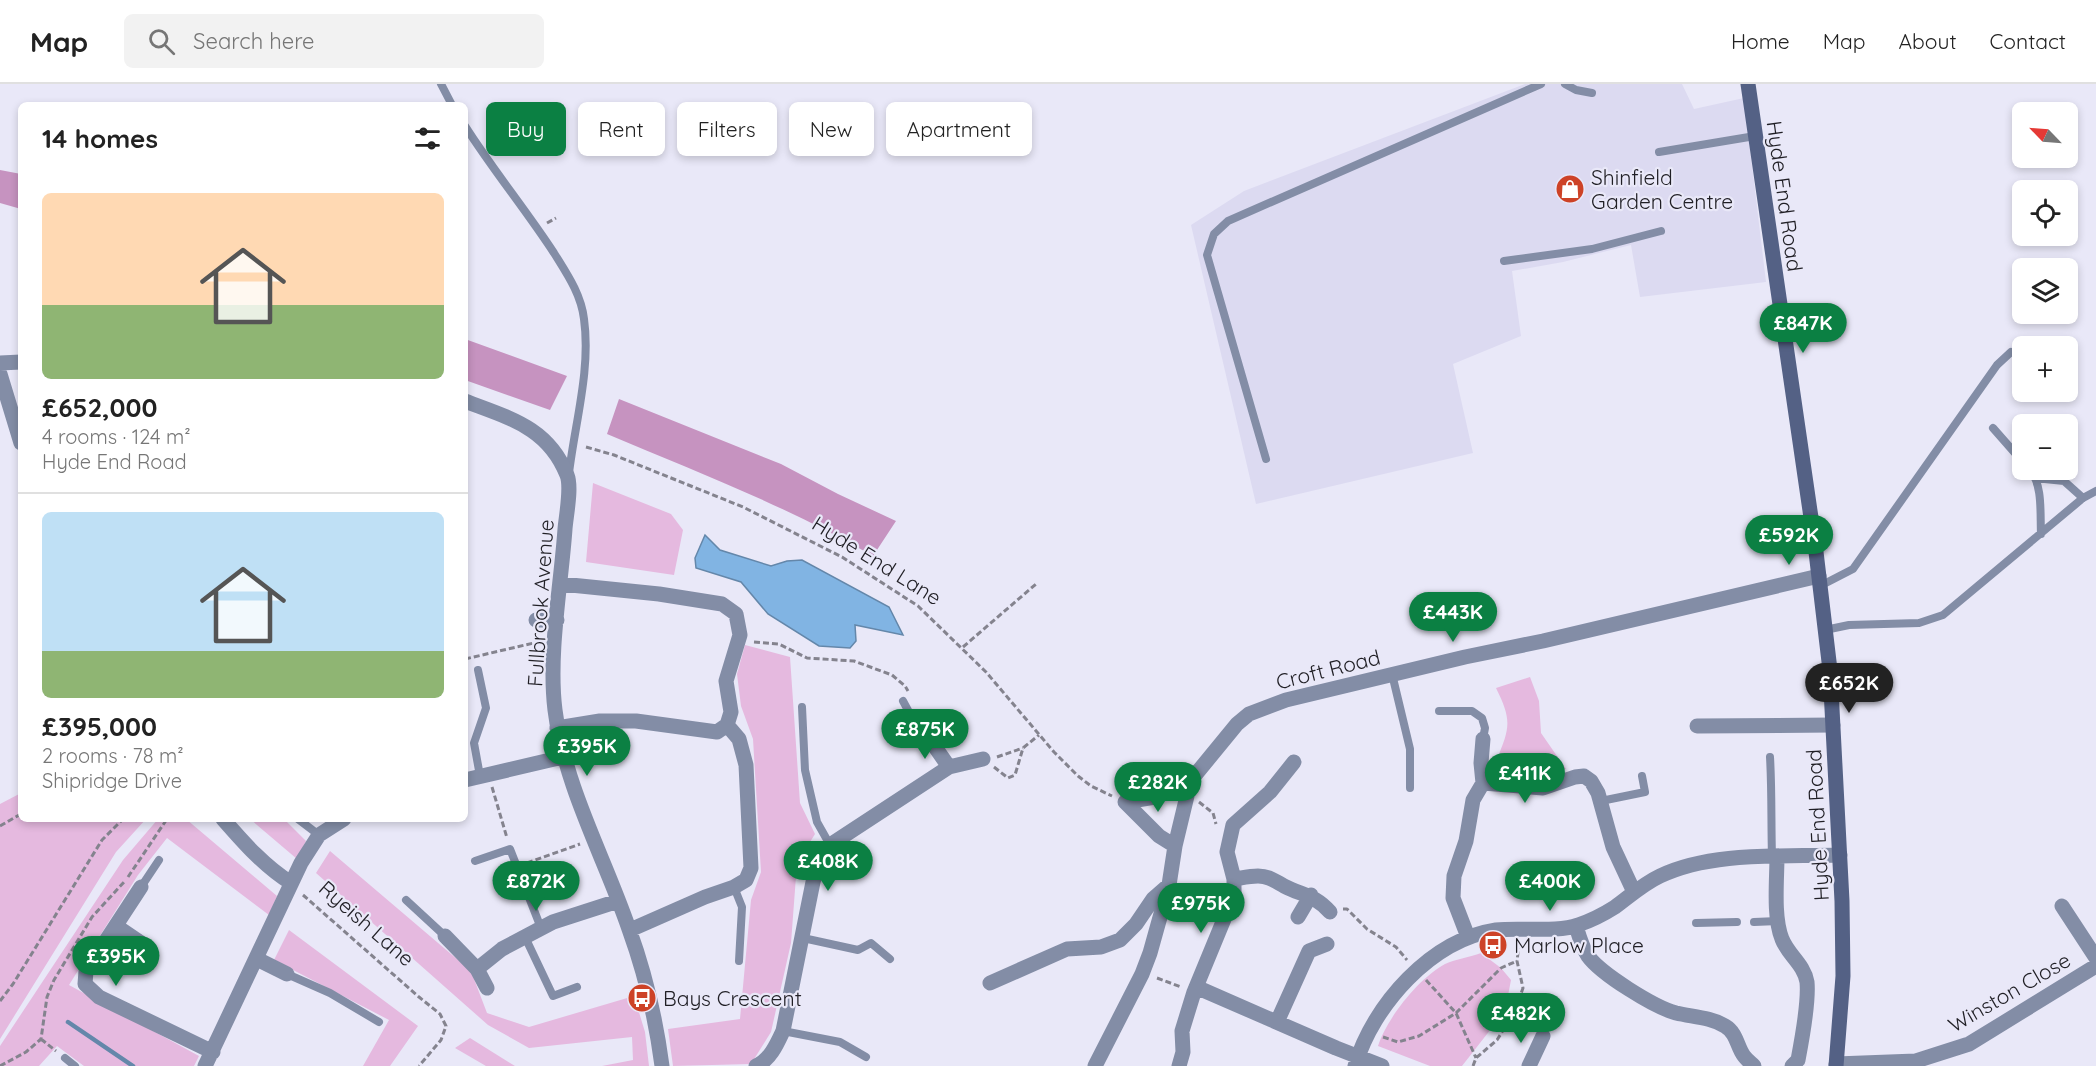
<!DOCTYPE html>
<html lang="en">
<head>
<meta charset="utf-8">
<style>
  :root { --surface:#fff; --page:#f2f2f2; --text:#222; --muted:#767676; --line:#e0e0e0; --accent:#0b8043 }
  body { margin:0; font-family:Quicksand,sans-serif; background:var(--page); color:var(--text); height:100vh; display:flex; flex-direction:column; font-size:22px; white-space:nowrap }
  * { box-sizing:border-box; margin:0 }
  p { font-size:20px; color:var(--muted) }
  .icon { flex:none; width:33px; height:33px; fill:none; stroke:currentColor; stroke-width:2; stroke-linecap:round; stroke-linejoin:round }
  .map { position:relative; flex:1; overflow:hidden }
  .panel { position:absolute; left:18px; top:18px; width:450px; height:720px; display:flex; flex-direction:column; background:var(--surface); border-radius:9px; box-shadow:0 3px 9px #0003 }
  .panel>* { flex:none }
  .banner { position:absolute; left:486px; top:18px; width:570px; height:54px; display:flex; gap:12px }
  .needle { width:39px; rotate:295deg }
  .tools { position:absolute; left:2012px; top:18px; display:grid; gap:12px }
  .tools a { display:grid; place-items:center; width:66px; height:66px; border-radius:9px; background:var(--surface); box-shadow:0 3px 9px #0003; font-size:30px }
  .price { position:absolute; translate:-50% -51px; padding:0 14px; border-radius:21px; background:var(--accent); color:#fff; font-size:20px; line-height:39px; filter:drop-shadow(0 2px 3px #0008) }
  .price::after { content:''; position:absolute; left:50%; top:36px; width:18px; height:14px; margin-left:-9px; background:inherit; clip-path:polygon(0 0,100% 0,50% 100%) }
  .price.on { background:#222; color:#fff }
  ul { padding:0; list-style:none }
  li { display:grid; align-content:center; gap:12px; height:318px; padding:0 24px }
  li+li { border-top:2px solid var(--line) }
  li span { display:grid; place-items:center; height:186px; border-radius:9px; color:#555 }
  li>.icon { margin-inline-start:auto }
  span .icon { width:108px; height:108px; fill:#fffc; stroke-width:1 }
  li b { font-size:26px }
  h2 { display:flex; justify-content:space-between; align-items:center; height:72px; padding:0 24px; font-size:26px }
  .tag { padding:0 21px; border-radius:9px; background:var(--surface); box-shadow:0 3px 9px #0003; font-size:21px; line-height:54px }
  .tag.on { background:var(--accent); color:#fff }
  header { display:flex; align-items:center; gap:36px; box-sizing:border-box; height:84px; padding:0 30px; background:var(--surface); border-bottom:2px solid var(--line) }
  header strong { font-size:28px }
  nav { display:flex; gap:33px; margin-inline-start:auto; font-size:21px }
  .search { width:420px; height:54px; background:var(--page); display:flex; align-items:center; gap:15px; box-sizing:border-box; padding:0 21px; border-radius:9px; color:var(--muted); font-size:22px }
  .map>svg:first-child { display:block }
  .built { fill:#dcdaf1 }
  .green { fill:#e5b9df }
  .forest { fill:#c693c0 }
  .water { fill:#81b4e3; stroke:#6487aa; stroke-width:1.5 }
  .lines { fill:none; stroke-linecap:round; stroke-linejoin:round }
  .stream { stroke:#6487aa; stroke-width:4.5 }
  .path { stroke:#84838e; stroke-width:3; stroke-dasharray:6 3; stroke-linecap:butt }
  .lane { stroke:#838da6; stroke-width:8 }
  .street { stroke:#838da6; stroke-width:15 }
  .secondary { stroke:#546185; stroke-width:15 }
  .labels { text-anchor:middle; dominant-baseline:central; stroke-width:4.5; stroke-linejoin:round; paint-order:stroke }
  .poi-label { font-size:21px; fill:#201f25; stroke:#e9e8f8; text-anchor:start }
  .street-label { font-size:21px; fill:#201f25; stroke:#e9e8f8 }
</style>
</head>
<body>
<header>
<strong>Map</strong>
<div class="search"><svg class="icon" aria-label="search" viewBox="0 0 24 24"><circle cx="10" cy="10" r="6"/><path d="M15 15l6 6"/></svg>Search here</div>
<nav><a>Home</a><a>Map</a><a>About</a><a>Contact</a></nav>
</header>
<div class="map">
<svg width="2096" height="982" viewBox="0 0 2096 982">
  <rect width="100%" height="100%" fill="#e9e8f8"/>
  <path class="built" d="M 1525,0 L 1682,0 L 1694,25 L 1744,14 L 1766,198 L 1640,213 L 1631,161 L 1563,178 L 1512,187 L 1521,252 L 1453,280 L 1473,369 L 1256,420 L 1191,141 L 1244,107 Z"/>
  <path class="green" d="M 593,399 L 671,430 L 683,446 L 674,491 L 586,478 Z
    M 745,561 L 790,573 L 800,719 L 815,750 L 797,779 L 791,859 L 771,948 L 751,980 L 673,982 L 668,945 L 740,935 L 751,816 L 761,788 L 753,655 L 741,622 L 737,590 Z
    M 1530,593 L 1539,617 L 1541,649 L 1566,685 L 1531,692 L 1504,690 L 1497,675 C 1510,644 1512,636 1496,604 Z
    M 21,709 L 21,735 L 146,735 L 116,768 L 0,955 L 0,720 Z
    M 158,735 L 186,735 L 277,812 L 269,831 L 167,754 L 138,791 L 69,901 L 199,972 L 194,982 L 84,982 L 57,962 L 39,982 L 0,982 L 0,962 L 123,776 Z
    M 250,735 L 284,735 L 306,757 L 297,775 Z
    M 330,767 L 471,887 L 487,929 L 529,943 L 634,912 L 645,948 L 649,982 L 602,982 L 633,976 L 632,953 L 529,964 L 488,941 L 316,789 Z
    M 289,846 L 418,942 L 390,982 L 363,982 L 389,936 L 274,876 Z
    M 1481,869 L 1501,884 L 1511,896 L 1505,927 L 1462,982 L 1430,982 L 1378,962 C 1387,934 1419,894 1445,880 C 1456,875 1470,873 1481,869 Z
    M 470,954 L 515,982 L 486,982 L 455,964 Z"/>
  <path class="forest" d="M 0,86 L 21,90 L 21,125 L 0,119 Z
    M 465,255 L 567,292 L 550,326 L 465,296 Z
    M 619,315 L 781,380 L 838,410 L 896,437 L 873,472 C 789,423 697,388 607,350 Z"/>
  <path class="water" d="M 705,451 L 720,466 L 771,482 L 787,477 L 802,476 L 889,523 L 903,551 L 855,541 L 856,557 L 850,564 L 819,562 L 768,530 L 741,498 L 696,484 L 695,474 Z"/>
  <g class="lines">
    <path class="stream" d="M 68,938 L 133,982"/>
    <path class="path" d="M 547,139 L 556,134
      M 586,363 L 614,371 L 743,423 L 842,473 L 918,522 L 986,588 L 1054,668 L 1078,692 L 1091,702 L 1112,712
      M 754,558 L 779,560 L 807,574 L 854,577 L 892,591 L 905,602 L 908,607
      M 963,563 L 1036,500
      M 465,575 L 538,558
      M 997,673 L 1023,664
      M 994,683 L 1008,694 L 1015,691 L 1023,664 L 1039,651
      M 492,703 L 507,754
      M 1199,718 L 1213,729 L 1216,740
      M 0,742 L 21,730
      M 527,779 L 580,760
      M 128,793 L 167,735
      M 303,811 L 419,913 L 440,930 L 446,942 L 441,956 L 419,982
      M 1343,825 L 1347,825 L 1367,845 L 1396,863 L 1407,876
      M 1157,894 L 1181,903
      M 1426,896 L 1456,929 L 1476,974
      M 0,917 L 13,900 L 102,756 L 123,735
      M 1383,953 L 1398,958 L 1419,952 L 1456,929 L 1501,884 L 1517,877
      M 41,955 L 56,967
      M 0,982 L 26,968 L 41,955 L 47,913 L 54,896 L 92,833 L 124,798
      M 1473,982 L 1476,974 L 1497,956 L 1514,929 L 1523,904 L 1517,877 L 1519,860"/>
    <path class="lane" d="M 441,0 L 452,21
      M 1565,0 L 1576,6 L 1592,9
      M 465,42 C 493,86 526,126 554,169 C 567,190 581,210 584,235 C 591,285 575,339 569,389
      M 1659,68 L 1755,52
      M 1504,177 L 1592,165 L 1661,147
      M 1993,344 L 2022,377
      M 1266,375 L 1207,171 L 1214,150 L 1228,137 L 1541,0
      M 2030,386 C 2043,401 2040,430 2041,450
      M 2035,394 L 2064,397 L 2083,414
      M 1820,502 L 1853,485 L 1997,281 L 2011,268
      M 1825,546 L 1849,541 L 1919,539 L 1943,531 L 2083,414 L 2096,407
      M 478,586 L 486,624 L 474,659 L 480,692
      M 1392,590 L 1410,665 L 1410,704
      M 903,617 L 917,643 L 926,650
      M 802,623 L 805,686 L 817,738 L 830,761
      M 1439,627 L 1472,627 L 1482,634 L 1485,644 L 1483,655
      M 1770,673 C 1772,707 1771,739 1772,773
      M 1601,717 L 1645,708 L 1642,692
      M 298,735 L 319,751
      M 475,777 L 510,765 L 541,844
      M 141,803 L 159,776
      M 734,803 L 742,823 L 739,877
      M 406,816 L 445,852
      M 1754,838 L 1778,837
      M 1696,839 L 1737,838
      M 525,853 L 553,912 L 577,903
      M 803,854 L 858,866 L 871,859 L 890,875
      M 287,890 L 330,909 L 379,938
      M 783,947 L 840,958 L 866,973
      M 65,974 L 75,982"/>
    <path class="street" d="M 0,279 L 21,278
      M 0,290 L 21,359
      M 465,317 C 509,334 548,343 567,391 C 572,403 566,432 565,445 C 561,502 548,570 555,626 C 565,704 604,772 629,845 C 645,889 656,936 662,982
      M 536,536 L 557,536
      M 1697,642 L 1833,641
      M 557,644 L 600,637 L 636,637 L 717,648 L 727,641 L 731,628 L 726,597 L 740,551 L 736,530 L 722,520 L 659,510 L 561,500
      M 926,650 L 949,683
      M 465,696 L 563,673
      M 1483,699 L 1481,679 L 1483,655
      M 223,735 C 244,759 264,782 291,799
      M 1175,762 L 1159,752 L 1125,718 L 1155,713 L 1185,699 L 1196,690 L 1237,640 L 1249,630 L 1286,616 L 1465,573 L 1543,557 L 1819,492
      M 1777,772 C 1777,796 1773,833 1782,855 C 1788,871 1804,880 1807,898 C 1809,919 1802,955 1798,976 L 1792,982
      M 1234,795 C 1241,794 1250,792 1258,792 C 1269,792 1275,797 1284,802 C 1304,812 1315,811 1330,828
      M 141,803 L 86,887 L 85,900 L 99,913 L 213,968
      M 2062,822 L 2096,874
      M 1298,833 L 1311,811
      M 116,842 L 141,859
      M 1576,842 C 1579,852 1582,863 1588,872 C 1601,890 1654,923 1676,929 C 1693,933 1710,933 1725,942 C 1737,949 1737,963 1744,972 C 1747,976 1751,979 1754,982
      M 630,846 L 705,813 L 734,803 L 746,796 L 751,784 L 746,681 L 739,655 L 727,641
      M 445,852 L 477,885 L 487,904
      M 1468,853 L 1453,814 L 1454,792 L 1466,757 L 1473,716 L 1483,699 L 1543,704 L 1575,693 L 1584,692 L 1591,697 L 1598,709 L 1613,763 L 1634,808
      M 257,875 L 287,890
      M 477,885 L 502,865 L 553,838 L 618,817
      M 990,899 L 1067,865 L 1101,863 L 1120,856 L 1136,840 L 1153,815 L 1169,801
      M 1196,903 L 1336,964 L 1382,982
      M 1277,938 L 1309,867 L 1327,860
      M 1836,980 L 1916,977 L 1969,960 L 2096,882
      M 205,982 L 301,779 L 319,751 L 344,735
      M 756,982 C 770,976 777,960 783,947 L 813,798 L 819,777 L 830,761 L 949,683 L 983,675
      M 1095,982 L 1142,890 L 1150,869 L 1169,801 L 1175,762 L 1187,712 L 1185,699
      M 1179,982 L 1183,968 L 1182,947 L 1194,908 L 1234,811 L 1234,795 L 1227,768 L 1233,741 L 1270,708 L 1294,678
      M 1355,982 C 1373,921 1431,856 1496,846 C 1520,843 1557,849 1578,841 C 1590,837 1604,830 1615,823 C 1630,812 1643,800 1660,792 C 1712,767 1783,773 1840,771
      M 1529,982 L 1543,952"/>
    <path class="secondary" d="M 1748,0 L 1816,468 L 1830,586 L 1842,817 L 1843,892 L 1836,982"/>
  </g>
  <defs>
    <g id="shop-disc" transform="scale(1.5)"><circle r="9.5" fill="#cd4227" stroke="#e9e8f8"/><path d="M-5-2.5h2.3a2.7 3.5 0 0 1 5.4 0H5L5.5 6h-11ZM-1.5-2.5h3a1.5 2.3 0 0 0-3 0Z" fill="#fff"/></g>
    <g id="bus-disc" transform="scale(1.5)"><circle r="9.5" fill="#cd4227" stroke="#e9e8f8"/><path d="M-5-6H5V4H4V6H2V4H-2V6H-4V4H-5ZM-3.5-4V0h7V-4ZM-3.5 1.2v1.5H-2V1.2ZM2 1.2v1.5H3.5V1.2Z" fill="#fff"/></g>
  </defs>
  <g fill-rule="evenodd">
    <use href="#shop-disc" x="1570" y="105"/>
    <use href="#bus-disc" x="1493" y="861"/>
    <use href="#bus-disc" x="642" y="914"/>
  </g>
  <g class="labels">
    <g class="poi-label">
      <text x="1591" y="93">Shinfield<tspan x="1591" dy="24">Garden Centre</tspan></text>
      <text x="1514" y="861">Marlow Place</text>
      <text x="663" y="914">Bays Crescent</text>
    </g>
    <g class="street-label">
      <text transform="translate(1785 112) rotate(82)">Hyde End Road</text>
      <text transform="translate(877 476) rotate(32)">Hyde End Lane</text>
      <text transform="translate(540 519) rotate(-86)">Fullbrook Avenue</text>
      <text transform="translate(1328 585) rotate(-14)">Croft Road</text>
      <text transform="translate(1817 741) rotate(-93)">Hyde End Road</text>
      <text transform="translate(367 839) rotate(41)">Ryeish Lane</text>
      <text transform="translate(2009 908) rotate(-30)">Winston Close</text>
    </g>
  </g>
</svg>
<div class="tools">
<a><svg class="needle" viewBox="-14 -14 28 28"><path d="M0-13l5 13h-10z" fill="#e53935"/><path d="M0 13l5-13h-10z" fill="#767676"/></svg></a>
<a><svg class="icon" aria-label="locate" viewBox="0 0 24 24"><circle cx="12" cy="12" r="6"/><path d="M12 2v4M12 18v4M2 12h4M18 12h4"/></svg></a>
<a><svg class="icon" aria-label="layers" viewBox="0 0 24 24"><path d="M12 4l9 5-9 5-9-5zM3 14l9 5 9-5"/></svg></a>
<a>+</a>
<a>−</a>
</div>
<b class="price" style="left:1803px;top:270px">£847K</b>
<b class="price" style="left:1789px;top:482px">£592K</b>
<b class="price" style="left:1453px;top:559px">£443K</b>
<b class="price on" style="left:1849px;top:630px">£652K</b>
<b class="price" style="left:925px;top:676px">£875K</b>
<b class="price" style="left:587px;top:693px">£395K</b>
<b class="price" style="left:1525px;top:720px">£411K</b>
<b class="price" style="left:1158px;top:729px">£282K</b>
<b class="price" style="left:828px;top:808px">£408K</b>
<b class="price" style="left:536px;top:828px">£872K</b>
<b class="price" style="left:1550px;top:828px">£400K</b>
<b class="price" style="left:1201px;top:850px">£975K</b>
<b class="price" style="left:116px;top:903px">£395K</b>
<b class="price" style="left:1521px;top:960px">£482K</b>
<div class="banner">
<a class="tag on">Buy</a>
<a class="tag">Rent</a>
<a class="tag">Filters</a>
<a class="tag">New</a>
<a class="tag">Apartment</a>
</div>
<section class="panel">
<h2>14 homes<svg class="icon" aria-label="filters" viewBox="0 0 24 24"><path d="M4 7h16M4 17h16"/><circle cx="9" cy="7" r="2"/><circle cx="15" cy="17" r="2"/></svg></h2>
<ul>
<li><span style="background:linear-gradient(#ffd9b3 60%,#8fb573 0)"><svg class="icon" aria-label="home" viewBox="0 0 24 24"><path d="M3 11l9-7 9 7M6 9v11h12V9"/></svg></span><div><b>£652,000</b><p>4 rooms · 124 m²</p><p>Hyde End Road</p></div></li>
<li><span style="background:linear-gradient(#bfe0f5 75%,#8fb573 0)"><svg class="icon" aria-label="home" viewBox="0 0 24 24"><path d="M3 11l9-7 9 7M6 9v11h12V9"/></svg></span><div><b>£395,000</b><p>2 rooms · 78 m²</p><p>Shipridge Drive</p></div></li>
</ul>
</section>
</div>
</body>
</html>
